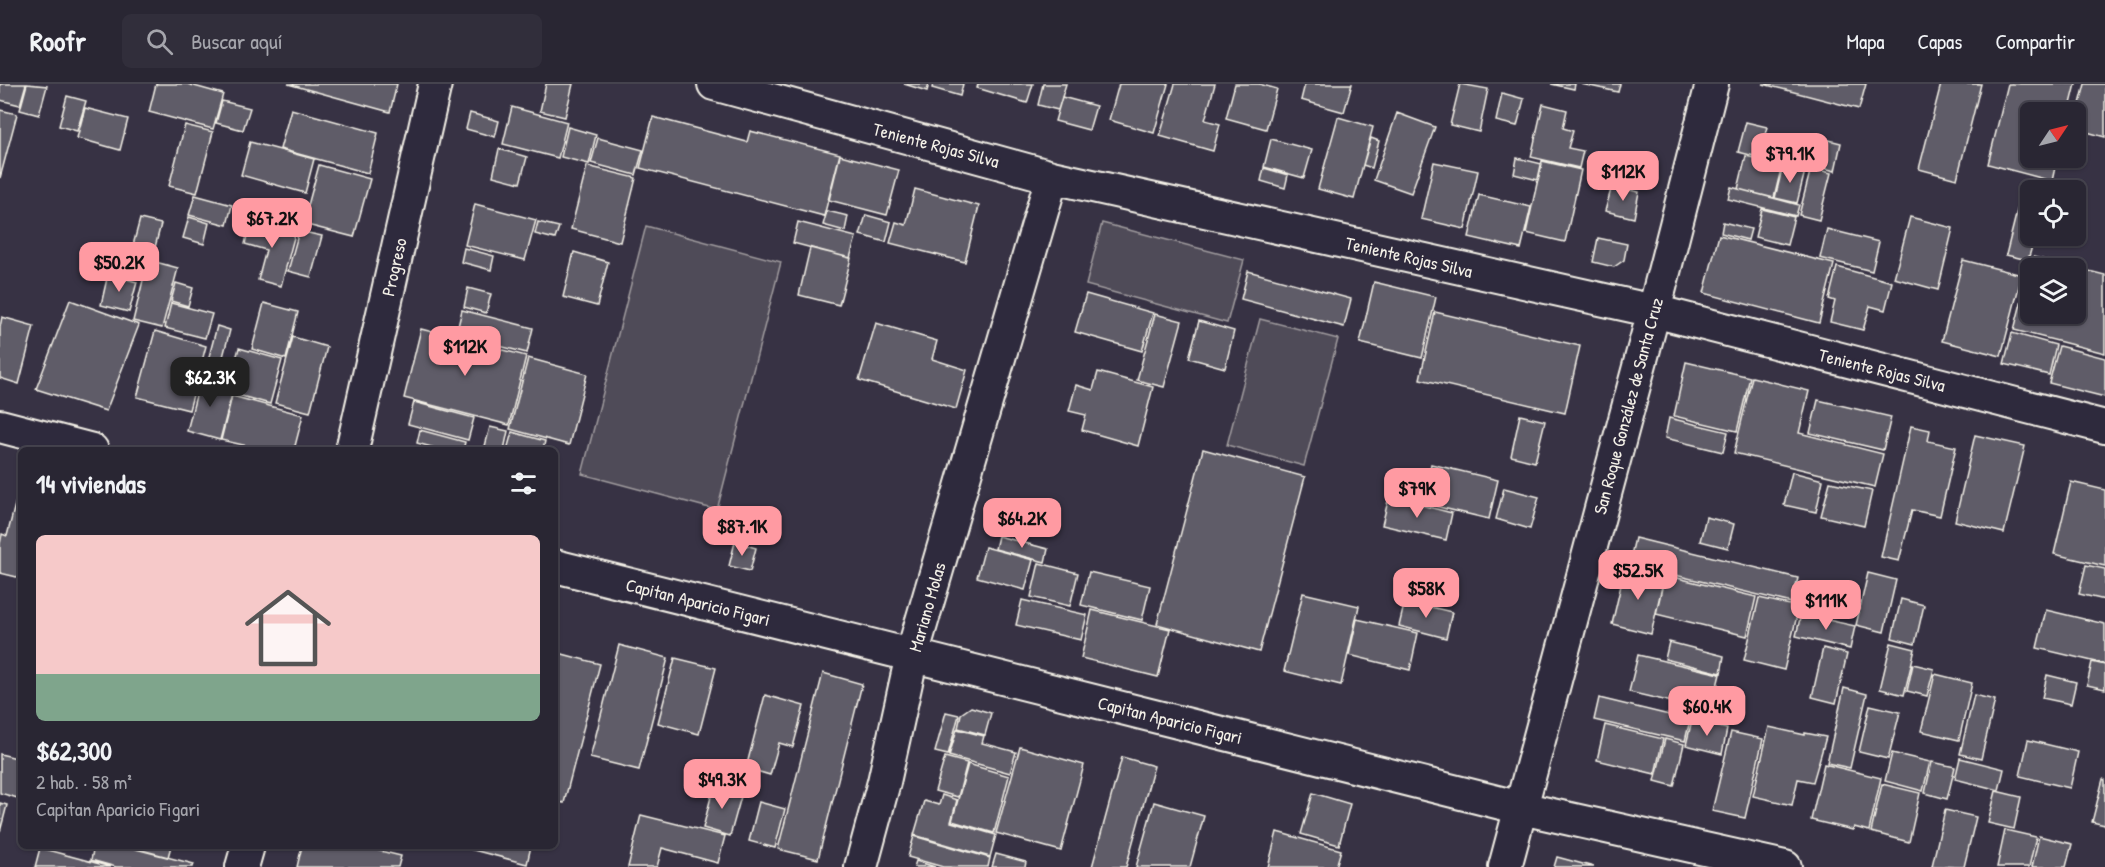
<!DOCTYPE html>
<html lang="es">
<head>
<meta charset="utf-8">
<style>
  :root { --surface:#292633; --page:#312e3b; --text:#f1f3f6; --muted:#a5a5ac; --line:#45434e; --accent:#ff9aa2 }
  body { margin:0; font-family:"Patrick Hand",sans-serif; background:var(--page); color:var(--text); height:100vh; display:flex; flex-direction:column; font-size:22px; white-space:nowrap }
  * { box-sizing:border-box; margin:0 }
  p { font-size:20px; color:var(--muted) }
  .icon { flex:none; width:33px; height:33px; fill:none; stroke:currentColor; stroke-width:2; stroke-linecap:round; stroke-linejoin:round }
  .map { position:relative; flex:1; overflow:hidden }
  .details { position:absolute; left:18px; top:363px; width:540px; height:402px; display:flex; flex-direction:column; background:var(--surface); border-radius:9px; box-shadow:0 2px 4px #0004,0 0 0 2px var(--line) }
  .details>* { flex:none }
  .needle { width:39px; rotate:55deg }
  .controls { position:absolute; left:2020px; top:18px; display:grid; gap:12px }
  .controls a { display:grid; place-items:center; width:66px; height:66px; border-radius:9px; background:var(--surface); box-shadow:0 2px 4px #0004,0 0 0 2px var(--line); font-size:30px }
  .price { position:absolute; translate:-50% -51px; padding:0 14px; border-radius:12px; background:var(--accent); color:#111; font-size:20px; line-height:39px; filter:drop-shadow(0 2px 3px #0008) }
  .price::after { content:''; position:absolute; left:50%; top:36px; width:18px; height:14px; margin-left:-9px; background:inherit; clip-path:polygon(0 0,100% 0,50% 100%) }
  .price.current { background:#222; color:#fff }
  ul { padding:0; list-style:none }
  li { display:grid; align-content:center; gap:12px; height:318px; padding:0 18px }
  li span { display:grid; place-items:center; height:186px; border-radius:9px; color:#555 }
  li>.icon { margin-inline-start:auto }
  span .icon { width:108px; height:108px; fill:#fffc; stroke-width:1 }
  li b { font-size:26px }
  h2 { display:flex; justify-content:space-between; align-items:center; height:72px; padding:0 18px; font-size:26px }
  header { display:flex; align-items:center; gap:36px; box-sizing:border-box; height:84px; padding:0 30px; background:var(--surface); border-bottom:2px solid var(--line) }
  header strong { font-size:28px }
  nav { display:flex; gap:33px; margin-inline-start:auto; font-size:21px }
  .search { width:420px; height:54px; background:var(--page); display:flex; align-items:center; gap:15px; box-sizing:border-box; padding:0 21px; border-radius:9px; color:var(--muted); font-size:22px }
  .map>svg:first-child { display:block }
  .green { fill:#504b59; stroke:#a29ea0; stroke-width:1.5 }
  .building { fill:#5f5c67; stroke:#f4f1e8; stroke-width:1.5; fill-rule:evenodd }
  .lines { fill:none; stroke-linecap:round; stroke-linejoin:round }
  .street-casing { stroke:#f4f1e8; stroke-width:36 }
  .street { stroke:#2f2a3d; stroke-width:32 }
  .labels { text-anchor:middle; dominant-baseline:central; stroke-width:4.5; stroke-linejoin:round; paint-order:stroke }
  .street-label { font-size:18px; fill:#f4f1e8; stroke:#2f2a3d }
</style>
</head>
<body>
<header>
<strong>Roofr</strong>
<div class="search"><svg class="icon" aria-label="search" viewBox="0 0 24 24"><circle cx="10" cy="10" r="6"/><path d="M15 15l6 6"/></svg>Buscar aquí</div>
<nav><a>Mapa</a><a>Capas</a><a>Compartir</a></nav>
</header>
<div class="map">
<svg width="2105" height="783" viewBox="0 0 2105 783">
  <rect width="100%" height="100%" fill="#373244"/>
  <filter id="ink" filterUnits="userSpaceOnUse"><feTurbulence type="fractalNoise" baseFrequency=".0167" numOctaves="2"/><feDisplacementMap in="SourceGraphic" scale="12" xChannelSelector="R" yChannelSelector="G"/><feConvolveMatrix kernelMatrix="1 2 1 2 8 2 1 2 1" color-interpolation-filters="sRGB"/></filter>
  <g filter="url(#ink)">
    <path class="green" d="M 1102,139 L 1244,176 L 1227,239 L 1086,201 Z
      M 646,142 L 781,178 L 717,426 L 582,390 Z
      M 1260,235 L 1338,255 L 1304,382 L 1227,361 Z"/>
    <path class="building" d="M 0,0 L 26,0 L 20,21 L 0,16 Z
      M 27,0 L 47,2 L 39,31 L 20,26 Z
      M 156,0 L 187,0 L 223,10 L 213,45 L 149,28 Z
      M 288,0 L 397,0 L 390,28 Z
      M 546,0 L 573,0 L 565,33 L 540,27 Z
      M 904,0 L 929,0 L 927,7 Z
      M 933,0 L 963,0 L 960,12 L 932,4 Z
      M 978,0 L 1033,0 L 1027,19 L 977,4 Z
      M 1043,0 L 1066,0 L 1058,26 L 1038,21 Z
      M 1119,0 L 1168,0 L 1154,49 L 1109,36 Z
      M 1175,0 L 1215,0 L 1205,36 L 1220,40 L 1213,67 L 1160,52 Z
      M 1235,0 L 1259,0 L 1277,5 L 1266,45 L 1226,34 Z
      M 1305,0 L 1352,0 L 1344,28 L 1301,16 Z
      M 1460,0 L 1488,5 L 1479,48 L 1450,41 Z
      M 1551,0 L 1575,0 L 1574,5 Z
      M 1581,0 L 1620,0 L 1618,8 Z
      M 1763,0 L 1866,0 L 1859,25 Z
      M 1941,0 L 1981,0 L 1957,95 L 1919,85 Z
      M 2008,0 L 2076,0 L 2069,28 L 2031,28 L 2031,74 L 2057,74 L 2052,97 L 1988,80 Z
      M 2085,0 L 2105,0 L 2105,53 L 2076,45 L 2076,36 Z
      M 1502,9 L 1524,15 L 1517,42 L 1496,37 Z
      M 67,12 L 86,17 L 77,47 L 59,42 Z
      M 1062,13 L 1096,22 L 1089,46 L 1055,37 Z
      M 222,17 L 250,24 L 243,46 L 216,39 Z
      M 1543,20 L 1567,26 L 1563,44 L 1573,47 L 1568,64 L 1583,67 L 1579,84 L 1531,73 Z
      M 512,23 L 567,38 L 558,74 L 503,60 Z
      M 85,24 L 128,35 L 120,66 L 77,54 Z
      M 291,25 L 378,49 L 368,89 L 280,65 Z
      M 0,26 L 17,30 L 0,94 Z
      M 470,29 L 499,37 L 495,53 L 466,45 Z
      M 1397,29 L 1435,43 L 1411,109 L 1374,96 Z
      M 653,33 L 747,58 L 750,47 L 840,70 L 824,132 L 640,84 Z
      M 1338,33 L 1373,43 L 1354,115 L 1318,105 Z
      M 1746,38 L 1767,43 L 1759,73 L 1738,68 Z
      M 185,41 L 213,48 L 197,109 L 169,102 Z
      M 568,43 L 596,51 L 589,80 L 561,73 Z
      M 1805,50 L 1841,59 L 1835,87 L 1798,77 Z
      M 598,54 L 643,66 L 636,91 L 591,79 Z
      M 1371,54 L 1379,57 L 1372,84 L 1363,81 Z
      M 1271,55 L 1312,66 L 1304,94 L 1264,83 Z
      M 250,58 L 314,75 L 305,109 L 241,91 Z
      M 499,65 L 527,73 L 520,99 L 493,92 Z
      M 840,71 L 899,86 L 887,131 L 829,116 Z
      M 1746,72 L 1782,81 L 1774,114 L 1738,105 Z
      M 1517,74 L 1542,80 L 1538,96 L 1514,90 Z
      M 1542,77 L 1581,86 L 1565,158 L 1526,149 Z
      M 1434,78 L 1478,87 L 1465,145 L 1421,135 Z
      M 319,81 L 370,95 L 354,153 L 303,140 Z
      M 1783,81 L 1805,87 L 1797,119 L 1775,114 Z
      M 587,82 L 636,94 L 620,158 L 571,145 Z
      M 1264,84 L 1288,91 L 1285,104 L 1261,97 Z
      M 1811,84 L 1831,89 L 1819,136 L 1799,131 Z
      M 1612,102 L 1639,108 L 1634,134 L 1605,127 Z
      M 1731,103 L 1799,121 L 1796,132 L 1728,115 Z
      M 915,105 L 979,122 L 965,178 L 890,159 L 896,138 L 906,141 Z
      M 2022,107 L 2031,109 L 2031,152 L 2035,152 L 2028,176 L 2006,171 Z
      M 195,111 L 232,121 L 227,141 L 189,131 Z
      M 1479,111 L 1531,123 L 1521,165 L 1469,153 Z
      M 475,120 L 536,136 L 525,176 L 465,161 Z
      M 1762,125 L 1794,133 L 1787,161 L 1755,153 Z
      M 827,127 L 848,132 L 845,147 L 823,141 Z
      M 866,131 L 891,138 L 886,158 L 860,151 Z
      M 189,133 L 209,139 L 204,160 L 183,154 Z
      M 1910,133 L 1953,144 L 1938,206 L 1894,194 Z
      M 140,135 L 161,140 L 153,171 L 132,165 Z
      M 251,135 L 296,146 L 281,202 L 258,196 L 266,166 L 245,160 Z
      M 538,138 L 559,143 L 555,155 L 535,150 Z
      M 798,138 L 856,153 L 850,174 L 793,159 Z
      M 1723,138 L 1751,145 L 1748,156 L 1721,149 Z
      M 1827,145 L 1879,158 L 1872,187 L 1820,174 Z
      M 299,147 L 322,152 L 311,193 L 288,187 Z
      M 1719,151 L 1834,180 L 1819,239 L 1704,209 Z
      M 1598,154 L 1627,160 L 1624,176 L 1614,183 L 1593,178 Z
      M 464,164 L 494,172 L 491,186 L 461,178 Z
      M 810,164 L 851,174 L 839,221 L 799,211 Z
      M 574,168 L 608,178 L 597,222 L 563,213 Z
      M 2033,173 L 2105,191 L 2105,269 L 2014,246 ZM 2031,184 L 2076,184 L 2076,230 L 2031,230 Z
      M 148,176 L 178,184 L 162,244 L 133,237 Z
      M 1963,176 L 2022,191 L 2001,272 L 1942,257 Z
      M 1837,183 L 1892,198 L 1885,226 L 1870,222 L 1863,246 L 1830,238 L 1835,217 L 1829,215 Z
      M 1248,187 L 1351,215 L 1344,243 L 1241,215 Z
      M 108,190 L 137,198 L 129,228 L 101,221 Z
      M 1374,198 L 1436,213 L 1422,274 L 1360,259 Z
      M 176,199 L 193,204 L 188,222 L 171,217 Z
      M 468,204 L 491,210 L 486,229 L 464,223 Z
      M 1086,210 L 1153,229 L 1142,267 L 1075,248 Z
      M 70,216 L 139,241 L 106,327 L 36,305 Z
      M 171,219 L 212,230 L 205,254 L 165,244 Z
      M 264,219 L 298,228 L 286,275 L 252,265 Z
      M 462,226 L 533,244 L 527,269 L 456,251 Z
      M 1435,228 L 1580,262 L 1565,329 L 1420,295 Z
      M 1155,230 L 1182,237 L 1164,303 L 1137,296 Z
      M 2,233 L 34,242 L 19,300 L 0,294 L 0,243 Z
      M 1199,237 L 1234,247 L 1225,284 L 1189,274 Z
      M 876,239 L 937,257 L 932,275 L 967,286 L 956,325 L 859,296 Z
      M 217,242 L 230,246 L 218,292 L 205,288 Z
      M 421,245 L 526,272 L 509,341 L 404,314 Z
      M 155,247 L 206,262 L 189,326 L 137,313 Z
      M 2012,249 L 2056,261 L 2049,291 L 2004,280 Z
      M 293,253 L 327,263 L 310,328 L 275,319 Z
      M 2059,262 L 2105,274 L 2105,313 L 2049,299 Z
      M 239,264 L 282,276 L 270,320 L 227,308 Z
      M 528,274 L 587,290 L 569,361 L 510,345 Z
      M 1686,278 L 1750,293 L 1737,347 L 1674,332 Z
      M 1098,288 L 1153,303 L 1138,362 L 1082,346 L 1086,331 L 1069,327 L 1076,301 L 1093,306 Z
      M 201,292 L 229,299 L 226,309 L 232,310 L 220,356 L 187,347 Z
      M 1752,293 L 1809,307 L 1799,349 L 1883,370 L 1875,403 L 1734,369 Z
      M 232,312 L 303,331 L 295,362 L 288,366 L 265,366 L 221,356 Z
      M 1818,316 L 1891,333 L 1883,366 L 1810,349 Z
      M 414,318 L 474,334 L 468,356 L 408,340 Z
      M 1520,331 L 1545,337 L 1535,378 L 1511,372 Z
      M 1669,334 L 1728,348 L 1723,368 L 1665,354 Z
      M 1911,342 L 1930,346 L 1928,357 L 1956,363 L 1940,432 L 1912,426 L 1899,477 L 1881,473 Z
      M 490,343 L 508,347 L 504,366 L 484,366 Z
      M 420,346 L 465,358 L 463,366 L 442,366 L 417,359 Z
      M 512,348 L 545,357 L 543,366 L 507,366 Z
      M 1975,351 L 2025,362 L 2004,449 L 1955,437 Z
      M 1203,365 L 1305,393 L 1259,568 L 1157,540 Z
      M 1431,380 L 1498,396 L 1489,435 L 1422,419 Z
      M 1792,388 L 1823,396 L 1816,428 L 1784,421 Z
      M 1830,398 L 1872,407 L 1864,442 L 1821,432 Z
      M 2071,398 L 2105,406 L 2105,482 L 2054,470 Z
      M 1504,404 L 1539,413 L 1530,445 L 1496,435 Z
      M 17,413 L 21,414 L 21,494 L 0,489 L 0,460 L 2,450 L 7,452 Z
      M 1389,413 L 1452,429 L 1446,456 L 1382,441 Z
      M 1706,433 L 1734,440 L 1728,464 L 1700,457 Z
      M 998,452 L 1048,465 L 1045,478 L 995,465 Z
      M 1635,454 L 1798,494 L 1792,519 L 1629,480 Z
      M 735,458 L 756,464 L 750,487 L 729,482 Z
      M 985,463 L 1033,476 L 1025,506 L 977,493 Z
      M 1039,479 L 1078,489 L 1070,522 L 1031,513 Z
      M 2086,481 L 2105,485 L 2105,516 L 2079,510 Z
      M 1625,484 L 1664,494 L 1651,550 L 1612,540 Z
      M 1089,488 L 1150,502 L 1142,536 L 1081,521 Z
      M 1868,489 L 1896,496 L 1884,548 L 1856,541 Z
      M 1665,491 L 1756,513 L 1747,552 L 1656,530 Z
      M 1303,509 L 1359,522 L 1341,601 L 1284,587 Z
      M 1759,514 L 1799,523 L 1784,586 L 1744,576 Z
      M 1901,515 L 1924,521 L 1915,560 L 1892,554 Z
      M 1022,516 L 1087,531 L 1081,556 L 1016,541 Z
      M 1405,517 L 1452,528 L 1446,554 L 1399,542 Z
      M 1092,526 L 1170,545 L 1158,593 L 1081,574 Z
      M 2046,526 L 2105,540 L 2105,580 L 2037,564 Z
      M 1801,530 L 1855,542 L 1850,565 L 1796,552 Z
      M 1357,535 L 1418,549 L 1410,586 L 1349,571 Z
      M 1669,558 L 1724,572 L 1721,589 L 1665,575 Z
      M 1891,559 L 1915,565 L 1904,611 L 1880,605 Z
      M 619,561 L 668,574 L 639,686 L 590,674 Z
      M 1823,564 L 1847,570 L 1836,619 L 1812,613 Z
      M 555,568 L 600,580 L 564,719 L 555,717 Z
      M 1638,571 L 1720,590 L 1711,627 L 1629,608 Z
      M 675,574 L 716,584 L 699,650 L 658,639 Z
      M 2092,578 L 2105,581 L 2105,605 L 2087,601 Z
      M 1913,580 L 1934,585 L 1927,612 L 1907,607 Z
      M 823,589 L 862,600 L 818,775 L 778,765 Z
      M 1935,590 L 1972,599 L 1959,656 L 1921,647 Z
      M 2047,591 L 2076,598 L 2071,620 L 2042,614 Z
      M 1844,604 L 1867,610 L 1850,684 L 1827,679 Z
      M 765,611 L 804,622 L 793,663 L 779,659 L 770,691 L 746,684 Z
      M 1974,611 L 1995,616 L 1981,675 L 1960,670 Z
      M 1599,614 L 1690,636 L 1685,657 L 1594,636 Z
      M 1870,621 L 1900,628 L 1888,675 L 1859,668 Z
      M 971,623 L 991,629 L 985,651 L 958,644 L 961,630 Z
      M 946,628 L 959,631 L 948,671 L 935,668 Z
      M 1692,636 L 1727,645 L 1722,670 L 1686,661 Z
      M 1605,641 L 1663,655 L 1655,690 L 1597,676 Z
      M 1769,643 L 1805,651 L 1805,649 L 1826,653 L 1813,698 L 1798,695 L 1792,721 L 1753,712 Z
      M 957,645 L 984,652 L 982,659 L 1016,668 L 1010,689 L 949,672 Z
      M 1731,648 L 1763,655 L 1745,734 L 1712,727 Z
      M 1665,655 L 1684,660 L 1674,702 L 1655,697 Z
      M 2028,656 L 2078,668 L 2070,704 L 2020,692 Z
      M 1020,663 L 1084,681 L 1061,767 L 996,749 Z
      M 1892,669 L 1930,678 L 1923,707 L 1885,697 Z
      M 0,670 L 21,675 L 21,715 L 0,709 Z
      M 945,673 L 967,679 L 958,713 L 935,707 Z
      M 1122,673 L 1154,682 L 1126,783 L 1092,783 Z
      M 1960,674 L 2004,685 L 1999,706 L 1955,695 Z
      M 1932,678 L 1955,683 L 1947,715 L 1925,709 Z
      M 968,680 L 1009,692 L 994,749 L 952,737 Z
      M 1824,680 L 1881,694 L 1869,747 L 1854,743 L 1853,746 L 1811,736 Z
      M 2103,695 L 2105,696 L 2105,741 L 2092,738 Z
      M 1882,700 L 1920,709 L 1909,758 L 1871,748 Z
      M 714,701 L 742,709 L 730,752 L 703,744 Z
      M 1996,707 L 2021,713 L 2014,745 L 1988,739 Z
      M 1313,709 L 1350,720 L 1339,761 L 1301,750 Z
      M 942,711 L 957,716 L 951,738 L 996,751 L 990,773 L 914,751 L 924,717 L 939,721 Z
      M 759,718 L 785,725 L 775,764 L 749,757 Z
      M 1154,718 L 1204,732 L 1190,783 L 1136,783 Z
      M 0,719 L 7,721 L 0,748 Z
      M 1945,726 L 1976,733 L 1964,783 L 1932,782 Z
      M 641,731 L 725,752 L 718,779 L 662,764 L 657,783 L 628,783 Z
      M 2005,746 L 2036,753 L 2029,783 L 1997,783 Z
      M 1277,748 L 1341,766 L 1336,783 L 1268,783 Z
      M 914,752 L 990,774 L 988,783 L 943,783 L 908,773 Z
      M 2039,752 L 2072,760 L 2066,783 L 2032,783 Z
      M 94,762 L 124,762 L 194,780 L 193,783 L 116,783 L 91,776 Z
      M 127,762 L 171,762 L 168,773 Z
      M 302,762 L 360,762 L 401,772 L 398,783 L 297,783 Z
      M 458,762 L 531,762 L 527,780 Z
      M 40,764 L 111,783 L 35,783 Z
      M 996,770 L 1026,778 L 1025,783 L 992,783 Z
      M 1557,773 L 1594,783 L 1554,783 Z
      M 916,777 L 935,783 L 914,783 Z"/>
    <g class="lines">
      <g class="street-casing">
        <path id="street" d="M 714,0 L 1052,93 L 1654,227 L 2105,343
          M 0,342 L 92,366
          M 352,366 L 435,0
          M 555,482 L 1521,724 L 1785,783
          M 242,783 L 248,762
          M 861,783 L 884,698 L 912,571 L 1052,93
          M 1505,783 L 1654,227 L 1712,0"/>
      </g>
      <use href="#street" class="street"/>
    </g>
  </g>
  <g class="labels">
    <g class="street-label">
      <text transform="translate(936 61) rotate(15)">Teniente Rojas Silva</text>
      <text transform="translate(1409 173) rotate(13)">Teniente Rojas Silva</text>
      <text transform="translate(394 183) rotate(-77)">Progreso</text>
      <text transform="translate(1882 286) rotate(14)">Teniente Rojas Silva</text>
      <text transform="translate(1628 322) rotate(-75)">San Roque González de Santa Cruz</text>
      <text transform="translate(698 518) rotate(14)">Capitan Aparicio Figari</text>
      <text transform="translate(927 523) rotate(-74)">Mariano Molas</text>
      <text transform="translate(1170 636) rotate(14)">Capitan Aparicio Figari</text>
    </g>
  </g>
</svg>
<div class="controls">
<a><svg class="needle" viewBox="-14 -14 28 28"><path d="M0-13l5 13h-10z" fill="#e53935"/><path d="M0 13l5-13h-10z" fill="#a5a5ac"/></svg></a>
<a><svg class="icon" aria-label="locate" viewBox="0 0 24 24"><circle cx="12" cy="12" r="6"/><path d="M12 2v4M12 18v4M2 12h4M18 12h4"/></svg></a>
<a><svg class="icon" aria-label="layers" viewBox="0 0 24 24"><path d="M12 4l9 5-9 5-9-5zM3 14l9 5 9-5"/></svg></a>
</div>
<b class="price" style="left:1790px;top:100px">$79.1K</b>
<b class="price" style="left:1623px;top:118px">$112K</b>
<b class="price" style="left:272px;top:165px">$67.2K</b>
<b class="price" style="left:119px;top:209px">$50.2K</b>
<b class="price" style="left:465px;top:293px">$112K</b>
<b class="price current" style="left:210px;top:324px">$62.3K</b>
<b class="price" style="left:1417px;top:435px">$79K</b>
<b class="price" style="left:1022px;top:465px">$64.2K</b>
<b class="price" style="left:742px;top:473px">$87.1K</b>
<b class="price" style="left:1638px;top:517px">$52.5K</b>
<b class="price" style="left:1426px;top:535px">$58K</b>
<b class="price" style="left:1826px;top:547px">$111K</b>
<b class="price" style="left:1707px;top:653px">$60.4K</b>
<b class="price" style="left:722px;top:726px">$49.3K</b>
<section class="details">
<h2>14 viviendas<svg class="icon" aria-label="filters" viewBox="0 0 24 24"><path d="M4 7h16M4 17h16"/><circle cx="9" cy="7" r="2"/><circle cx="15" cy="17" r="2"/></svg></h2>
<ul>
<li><span style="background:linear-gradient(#f6c9c9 75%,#7fa58c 0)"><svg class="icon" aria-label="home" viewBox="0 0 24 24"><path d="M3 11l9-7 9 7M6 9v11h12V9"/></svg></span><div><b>$62,300</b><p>2 hab. · 58 m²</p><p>Capitan Aparicio Figari</p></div></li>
</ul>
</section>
</div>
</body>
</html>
